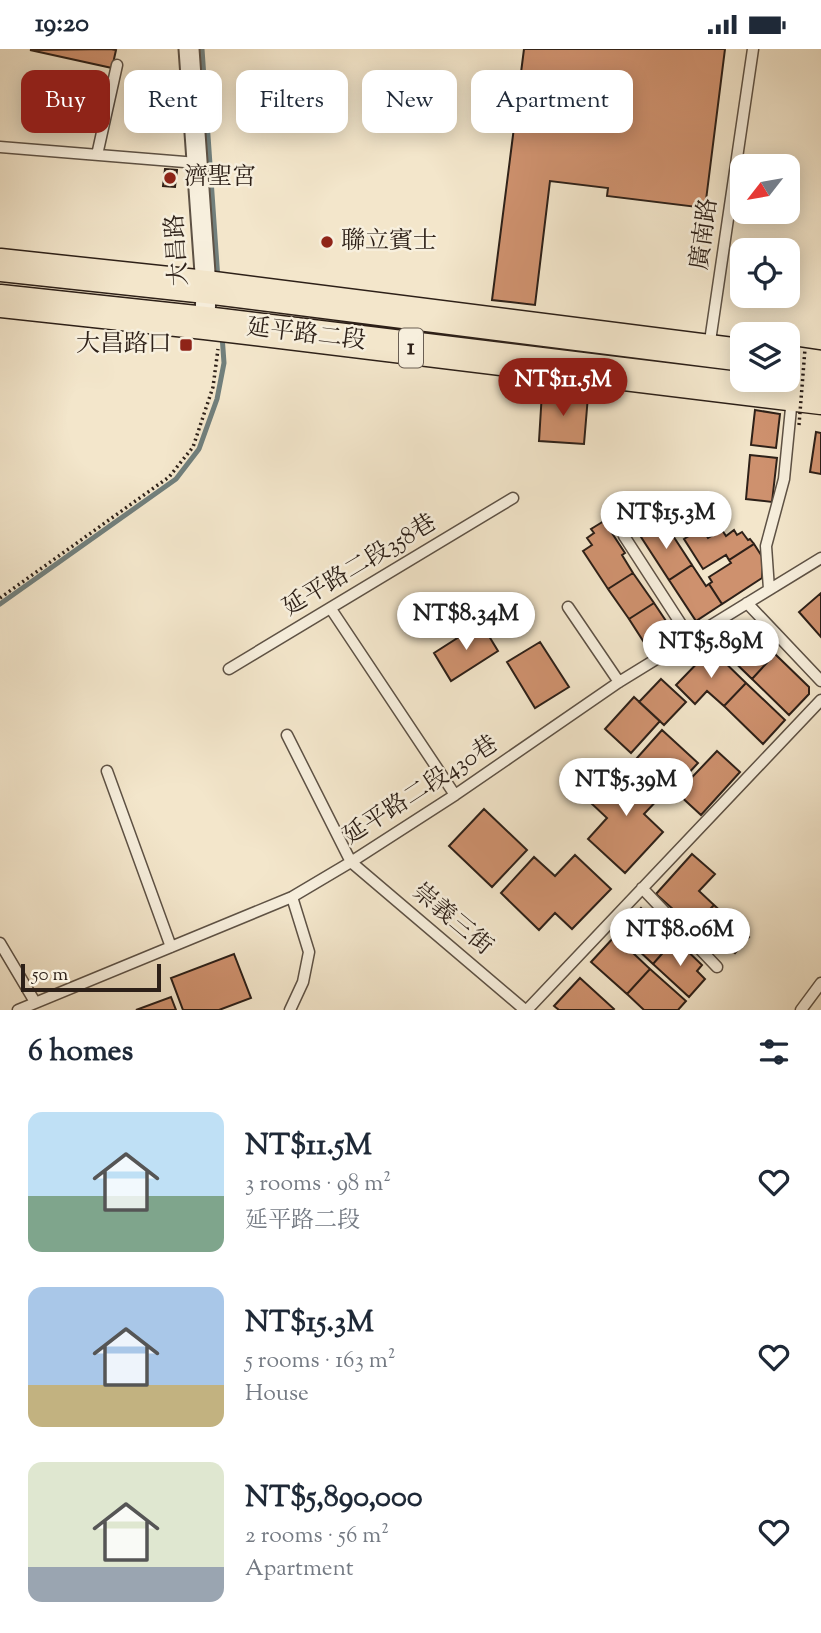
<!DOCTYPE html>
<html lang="en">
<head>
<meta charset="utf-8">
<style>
  :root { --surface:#fff; --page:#f2f2f3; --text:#1f2937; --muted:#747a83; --accent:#8f2418 }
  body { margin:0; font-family:"Sorts Mill Goudy","Noto Serif TC",serif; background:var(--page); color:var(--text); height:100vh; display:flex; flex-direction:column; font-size:26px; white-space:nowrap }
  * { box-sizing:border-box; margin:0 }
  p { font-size:23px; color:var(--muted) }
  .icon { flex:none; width:38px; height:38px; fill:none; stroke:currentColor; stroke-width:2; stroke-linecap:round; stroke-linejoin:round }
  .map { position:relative; height:961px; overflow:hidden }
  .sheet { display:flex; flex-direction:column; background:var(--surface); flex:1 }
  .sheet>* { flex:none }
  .top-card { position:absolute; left:21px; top:21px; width:780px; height:63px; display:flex; gap:14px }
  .needle { width:46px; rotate:239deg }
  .tools { position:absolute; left:730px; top:105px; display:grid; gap:14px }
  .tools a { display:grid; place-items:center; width:70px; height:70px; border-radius:14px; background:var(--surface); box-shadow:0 4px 18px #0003; font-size:35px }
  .scale { position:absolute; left:21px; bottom:18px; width:140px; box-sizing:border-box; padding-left:7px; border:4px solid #2d2018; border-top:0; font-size:19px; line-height:24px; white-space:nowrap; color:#2d2018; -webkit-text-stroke:5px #f7efdd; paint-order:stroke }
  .price { position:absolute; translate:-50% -60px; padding:0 16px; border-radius:24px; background:#fff; color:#222; font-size:23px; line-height:46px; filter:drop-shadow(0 2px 4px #0008) }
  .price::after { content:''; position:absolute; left:50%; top:42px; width:21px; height:16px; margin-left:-10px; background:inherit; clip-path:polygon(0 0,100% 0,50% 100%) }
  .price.active { background:var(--accent); color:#fff }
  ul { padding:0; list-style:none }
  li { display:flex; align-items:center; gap:21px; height:175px; padding:0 28px }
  li span { display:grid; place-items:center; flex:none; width:196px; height:140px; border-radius:14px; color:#555 }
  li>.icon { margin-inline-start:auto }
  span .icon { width:84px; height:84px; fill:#fffc; stroke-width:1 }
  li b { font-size:30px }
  h2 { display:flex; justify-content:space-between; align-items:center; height:84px; padding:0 28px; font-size:30px }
  .chip { padding:0 24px; border-radius:14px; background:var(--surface); box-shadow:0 4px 18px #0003; font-size:24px; line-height:63px }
  .chip.active { background:var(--accent); color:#fff }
  .status { display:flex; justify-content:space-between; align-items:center; height:49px; padding:0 35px; background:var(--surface); direction:ltr }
  .status svg { height:19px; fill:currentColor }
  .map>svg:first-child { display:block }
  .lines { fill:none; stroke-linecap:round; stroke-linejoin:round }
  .stream { stroke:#717f7c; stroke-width:5 }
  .building { fill:#ce916e; stroke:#2d2018; stroke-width:2 }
  .lane-casing { stroke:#5e5245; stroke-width:13 }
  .street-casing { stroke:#5e5245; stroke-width:23 }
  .primary-casing { stroke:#2d2018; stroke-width:35 }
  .path { stroke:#2d2018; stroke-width:3.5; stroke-dasharray:2 3.5; stroke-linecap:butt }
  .lane { stroke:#f7efdd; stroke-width:10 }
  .street { stroke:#f7efdd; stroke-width:19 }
  .primary { stroke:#f3e6cb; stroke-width:32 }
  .path-bridge { stroke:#2d2018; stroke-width:3.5; stroke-dasharray:2 3.5; stroke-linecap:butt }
  .poi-dot { fill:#8f2418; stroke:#f7efdd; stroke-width:2.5 }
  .labels { text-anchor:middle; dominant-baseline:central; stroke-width:5; stroke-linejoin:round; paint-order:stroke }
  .shield { fill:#f7efdd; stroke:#6a5e53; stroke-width:2 }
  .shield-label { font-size:23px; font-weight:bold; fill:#2d2018 }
  .poi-label { font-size:24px; fill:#2d2018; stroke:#f7efdd; text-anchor:start }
  .street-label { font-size:24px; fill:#2d2018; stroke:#f7efdd }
</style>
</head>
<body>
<div class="status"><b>19:20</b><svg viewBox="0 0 49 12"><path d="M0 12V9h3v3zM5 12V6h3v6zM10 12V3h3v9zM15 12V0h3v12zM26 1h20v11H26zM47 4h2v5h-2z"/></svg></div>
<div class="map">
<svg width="821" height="961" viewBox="0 0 821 961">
  <rect width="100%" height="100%" fill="#f3e6cb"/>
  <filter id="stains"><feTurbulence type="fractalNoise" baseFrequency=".00286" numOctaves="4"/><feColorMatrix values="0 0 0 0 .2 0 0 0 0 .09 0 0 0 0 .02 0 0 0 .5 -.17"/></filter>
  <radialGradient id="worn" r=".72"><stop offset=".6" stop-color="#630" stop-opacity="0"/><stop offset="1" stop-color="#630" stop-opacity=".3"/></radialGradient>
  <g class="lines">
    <path class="stream" d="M 202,0 L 218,231
      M 0,555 L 176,430 L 199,400 L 217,350 L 224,314 L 222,286"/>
  </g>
  <path class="building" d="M 110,0 L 116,1 L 112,19 L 30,1 Z
    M 524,0 L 725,0 L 705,159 L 607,147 L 608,139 L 550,132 L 535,256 L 492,251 Z
    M 165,120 L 177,121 L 175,138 L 163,137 Z
    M 542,343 L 588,347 L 584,395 L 539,392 Z
    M 755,361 L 780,365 L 776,399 L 751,396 Z
    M 816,383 L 821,384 L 821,425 L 810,423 Z
    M 750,406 L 777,409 L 772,453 L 746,450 Z
    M 604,472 L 625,504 L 622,506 L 633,524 L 608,540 L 583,502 L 592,496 L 587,489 L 594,484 L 591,480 Z
    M 664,473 L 692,516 L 669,531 L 641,488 Z
    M 702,479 L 708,489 L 722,481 L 726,487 L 734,481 L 737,486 L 742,483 L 748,491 L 750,490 L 754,495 L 729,511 L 726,506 L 703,520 L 684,490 Z
    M 754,495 L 763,509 L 762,529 L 722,555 L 709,535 L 712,533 L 709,528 L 731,514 L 729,511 Z
    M 692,516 L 706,537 L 709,535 L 722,555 L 696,572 L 669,531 Z
    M 633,524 L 654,554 L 629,570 L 608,540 Z
    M 821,544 L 821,588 L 799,563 Z
    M 654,554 L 674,584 L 649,601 L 629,570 Z
    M 742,573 L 775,605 L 752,630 L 718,597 Z
    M 481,574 L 498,602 L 451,632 L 434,604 Z
    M 540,593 L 569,638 L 535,659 L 507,613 Z
    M 711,600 L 746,634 L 724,657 L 707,642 L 695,655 L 676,636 Z
    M 775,605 L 809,638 L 809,645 L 789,666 L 752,630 Z
    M 661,630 L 686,653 L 664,676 L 639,653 Z
    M 746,634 L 785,671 L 763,695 L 724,657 Z
    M 634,648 L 660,672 L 631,704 L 605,680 Z
    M 662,681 L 698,714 L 672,742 L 637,709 Z
    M 717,702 L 740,723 L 701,766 L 677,744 Z
    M 629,713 L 663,745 L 644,765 L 663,783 L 625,824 L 588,790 L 607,769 L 591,754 Z
    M 484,760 L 527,801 L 492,838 L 449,797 Z
    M 692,805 L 715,825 L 699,842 L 714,856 L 693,878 L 656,845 Z
    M 575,806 L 611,840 L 572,880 L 555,864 L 539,881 L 501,844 L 534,808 L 555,827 Z
    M 714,856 L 749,888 L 735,904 L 726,896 L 720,903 L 693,878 Z
    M 641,859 L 675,890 L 653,915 L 619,883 Z
    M 615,887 L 650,920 L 627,945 L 591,913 Z
    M 675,890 L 702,916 L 697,922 L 705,930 L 689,948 L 653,915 Z
    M 234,905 L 251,949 L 219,961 L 183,961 L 171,929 Z
    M 650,920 L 686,952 L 678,961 L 644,961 L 627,945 Z
    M 580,929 L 614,960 L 613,961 L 559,961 L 554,957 Z
    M 171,948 L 176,961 L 136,961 Z"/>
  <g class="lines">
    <g class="lane-casing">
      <path id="lane" d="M 0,98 L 197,114
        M 97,106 L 117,16
        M 709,299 L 753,0
        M 624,487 L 690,589
        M 769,540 L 766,497 L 784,430 L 792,349
        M 747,554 L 821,632
        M 568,558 L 619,633
        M 331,560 L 455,746
        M 229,620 L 513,449
        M 287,686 L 351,813 L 525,961
        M 107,722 L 171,898
        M 642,839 L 717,918
        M 0,894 L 35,953
        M 18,961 L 292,848 L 351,813 L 455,746 L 619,633 L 821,509
        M 290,961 L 303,933 L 309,903 L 292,848
        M 527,961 L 821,651
        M 801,961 L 821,934"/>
    </g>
    <g class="street-casing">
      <path id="street" d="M 189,0 L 206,238 L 205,274"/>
    </g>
    <g class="primary-casing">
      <path id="primary" d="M 0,216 L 206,238 L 742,306
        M 0,252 L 205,274 L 821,349
        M 788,313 L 821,318"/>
    </g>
    <path class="path" d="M 0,549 L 169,428 L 193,398 L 213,338 L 218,300"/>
    <use href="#lane" class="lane"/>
    <use href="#street" class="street"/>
    <use href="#primary" class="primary"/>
    <path class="path-bridge" d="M 799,376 L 805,300"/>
  </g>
  <g class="poi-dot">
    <circle cx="170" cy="129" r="7"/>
    <circle cx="327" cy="193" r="7"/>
    <rect x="179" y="289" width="14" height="14" rx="3.5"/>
  </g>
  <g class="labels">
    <rect class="shield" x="399" y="279.5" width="24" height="39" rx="5"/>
    <g class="shield-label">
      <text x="411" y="299">1</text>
    </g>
    <g class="poi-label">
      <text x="184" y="129">濟聖宮</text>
      <text x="341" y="193">聯立賓士</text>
      <text x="172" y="296" text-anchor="end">大昌路口</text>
    </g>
    <g class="street-label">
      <text transform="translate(705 185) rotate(-82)">廣南路</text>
      <text transform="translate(178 201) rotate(-94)">大昌路</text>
      <text transform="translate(306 286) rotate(7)">延平路二段</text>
      <text transform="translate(360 517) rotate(-31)">延平路二段358巷</text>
      <text transform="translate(421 742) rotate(-33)">延平路二段430巷</text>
      <text transform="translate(452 871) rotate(40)">崇義三街</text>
    </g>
  </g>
  <rect width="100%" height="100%" filter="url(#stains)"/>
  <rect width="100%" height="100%" fill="url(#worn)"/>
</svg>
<div class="tools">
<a><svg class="needle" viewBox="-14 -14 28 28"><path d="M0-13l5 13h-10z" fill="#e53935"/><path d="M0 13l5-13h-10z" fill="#747a83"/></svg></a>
<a><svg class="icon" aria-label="locate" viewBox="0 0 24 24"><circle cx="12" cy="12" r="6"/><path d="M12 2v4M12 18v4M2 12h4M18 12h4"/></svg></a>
<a><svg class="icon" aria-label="layers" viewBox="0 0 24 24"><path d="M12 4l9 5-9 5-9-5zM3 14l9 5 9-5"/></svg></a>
</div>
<div class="scale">50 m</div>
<b class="price active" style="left:563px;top:369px">NT$11.5M</b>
<b class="price" style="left:666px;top:502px">NT$15.3M</b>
<b class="price" style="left:466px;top:603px">NT$8.34M</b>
<b class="price" style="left:711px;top:631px">NT$5.89M</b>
<b class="price" style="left:626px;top:769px">NT$5.39M</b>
<b class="price" style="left:680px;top:919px">NT$8.06M</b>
<div class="top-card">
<a class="chip active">Buy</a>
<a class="chip">Rent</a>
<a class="chip">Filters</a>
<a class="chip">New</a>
<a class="chip">Apartment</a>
</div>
</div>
<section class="sheet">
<h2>6 homes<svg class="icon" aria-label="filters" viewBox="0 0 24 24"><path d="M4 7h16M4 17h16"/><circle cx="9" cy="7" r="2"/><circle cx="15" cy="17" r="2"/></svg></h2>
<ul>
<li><span style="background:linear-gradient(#bfe0f5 60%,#7fa58c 0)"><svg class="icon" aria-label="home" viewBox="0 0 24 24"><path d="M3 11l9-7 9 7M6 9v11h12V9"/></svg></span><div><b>NT$11.5M</b><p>3 rooms · 98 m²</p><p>延平路二段</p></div><svg class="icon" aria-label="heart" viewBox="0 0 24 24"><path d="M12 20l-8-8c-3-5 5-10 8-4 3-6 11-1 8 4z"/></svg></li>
<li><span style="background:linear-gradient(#a9c7e8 70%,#c2b280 0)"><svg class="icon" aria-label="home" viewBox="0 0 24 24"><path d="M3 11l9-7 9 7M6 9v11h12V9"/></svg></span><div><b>NT$15.3M</b><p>5 rooms · 163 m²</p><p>House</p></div><svg class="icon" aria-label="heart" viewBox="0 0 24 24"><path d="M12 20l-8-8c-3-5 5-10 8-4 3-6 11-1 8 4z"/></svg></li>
<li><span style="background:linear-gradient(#dfe7d0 75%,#9aa5b1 0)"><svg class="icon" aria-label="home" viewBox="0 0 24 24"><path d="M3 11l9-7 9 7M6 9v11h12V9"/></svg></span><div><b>NT$5,890,000</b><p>2 rooms · 56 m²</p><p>Apartment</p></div><svg class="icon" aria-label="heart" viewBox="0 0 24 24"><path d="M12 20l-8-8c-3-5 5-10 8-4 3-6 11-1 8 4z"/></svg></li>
</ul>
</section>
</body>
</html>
